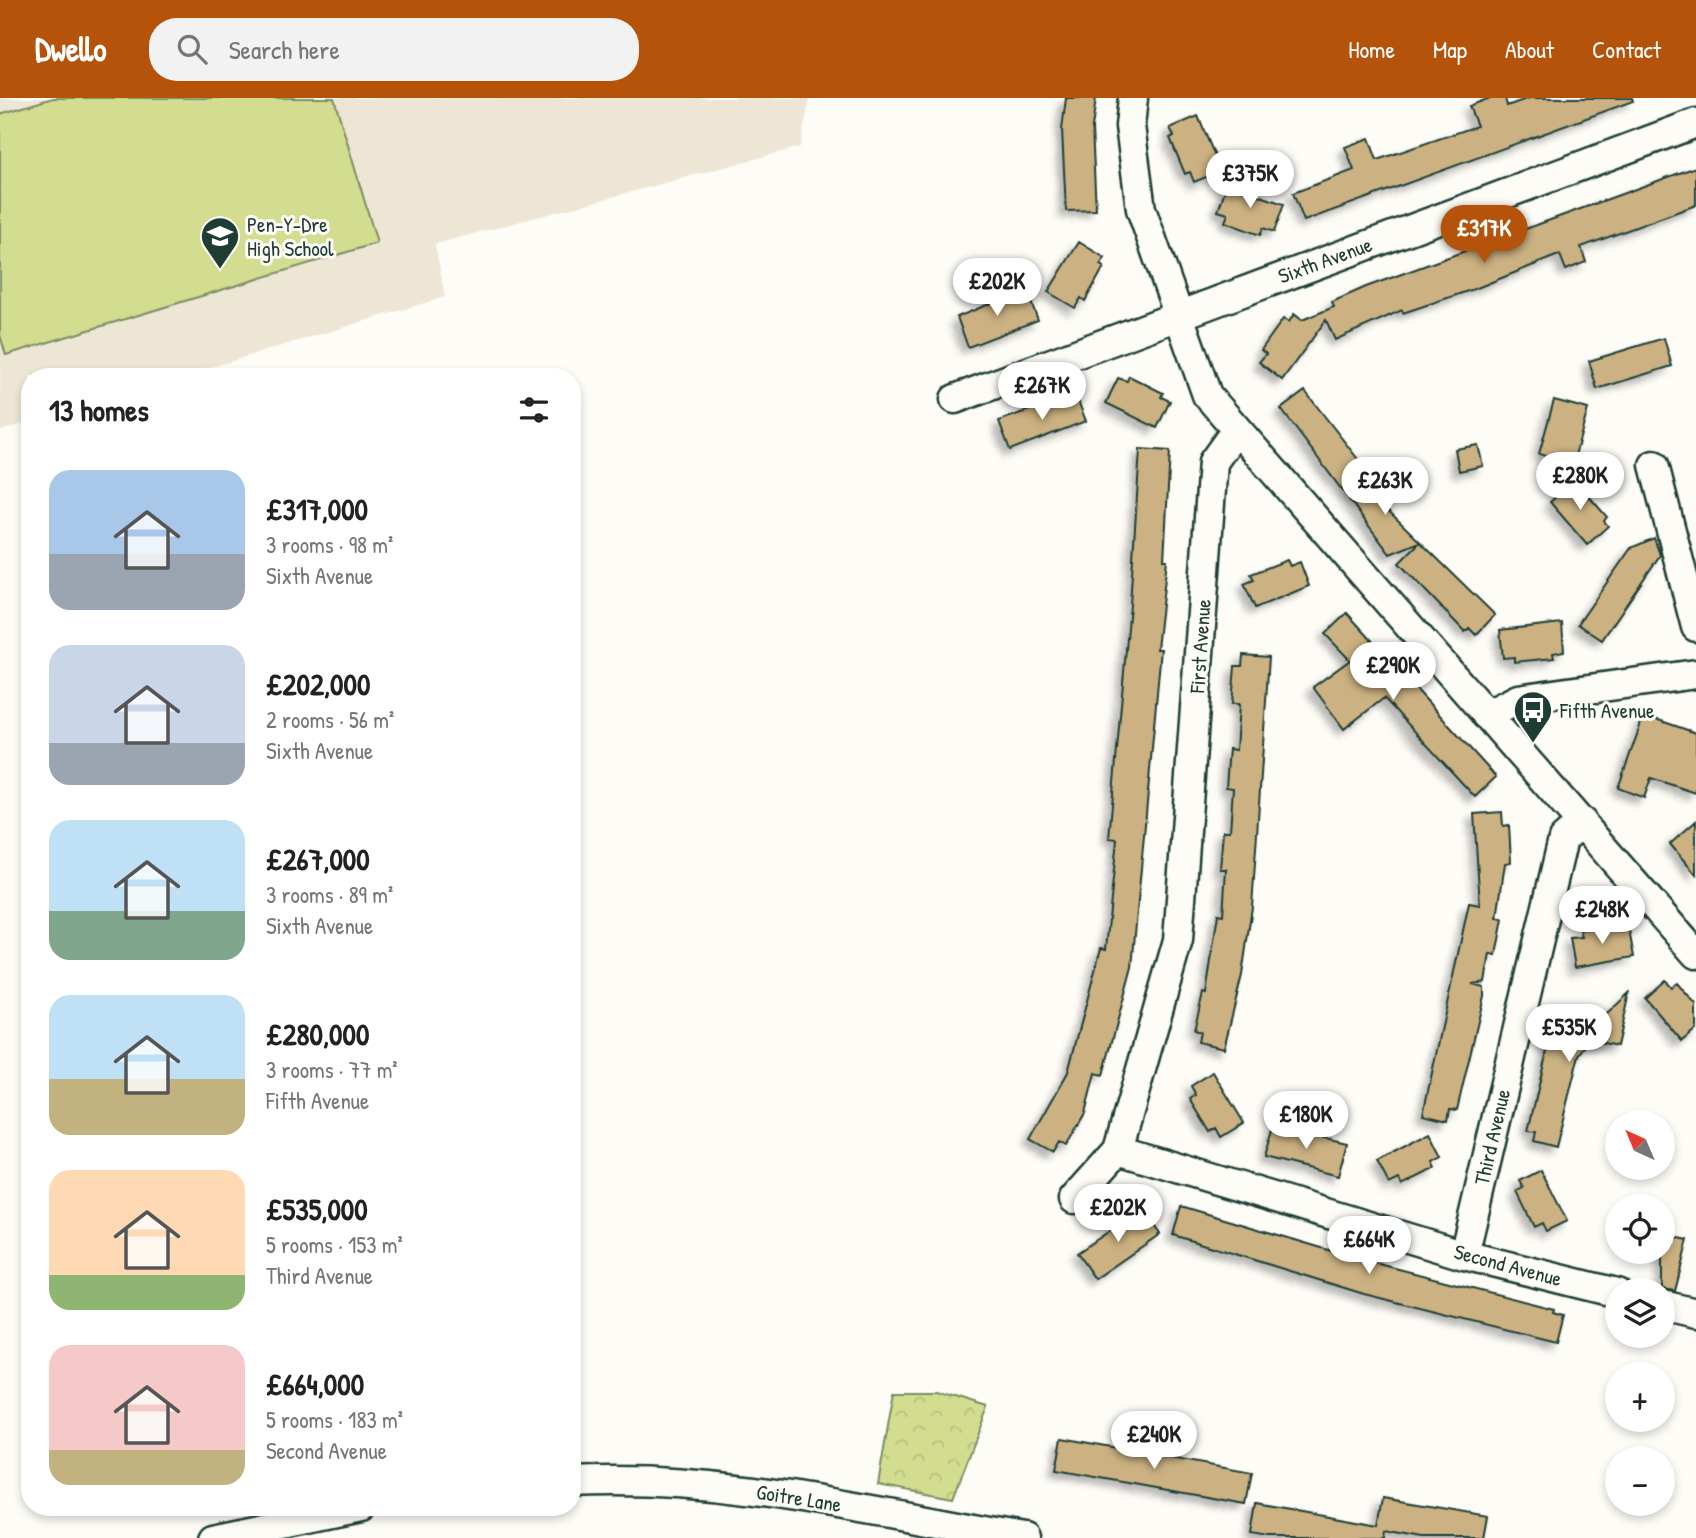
<!DOCTYPE html>
<html lang="en">
<head>
<meta charset="utf-8">
<style>
  :root { --surface:#fff; --page:#f2f2f2; --text:#222; --muted:#767676; --accent:#b45309 }
  body { margin:0; font-family:"Patrick Hand",sans-serif; background:var(--page); color:var(--text); height:100vh; display:flex; flex-direction:column; font-size:26px; white-space:nowrap }
  * { box-sizing:border-box; margin:0 }
  p { font-size:23px; color:var(--muted) }
  .icon { flex:none; width:38px; height:38px; fill:none; stroke:currentColor; stroke-width:2; stroke-linecap:round; stroke-linejoin:round }
  .map { position:relative; flex:1; overflow:hidden }
  .panel { position:absolute; left:21px; top:270px; width:560px; height:1148px; display:flex; flex-direction:column; background:var(--surface); border-radius:28px; box-shadow:0 4px 10px #0003 }
  .panel>* { flex:none }
  .needle { width:46px; rotate:316deg }
  .tools { position:absolute; left:1605px; top:1012px; display:grid; gap:14px }
  .tools a { display:grid; place-items:center; width:70px; height:70px; border-radius:50%; background:var(--surface); box-shadow:0 4px 10px #0003; font-size:35px }
  .price { position:absolute; translate:-50% -60px; padding:0 16px; border-radius:24px; background:#fff; color:#222; font-size:23px; line-height:46px; filter:drop-shadow(0 2px 4px #0008) }
  .price::after { content:''; position:absolute; left:50%; top:42px; width:21px; height:16px; margin-left:-10px; background:inherit; clip-path:polygon(0 0,100% 0,50% 100%) }
  .price.current { background:var(--accent); color:#fff }
  ul { padding:0; list-style:none }
  li { display:flex; align-items:center; gap:21px; height:175px; padding:0 28px }
  li span { display:grid; place-items:center; flex:none; width:196px; height:140px; border-radius:21px; color:#555 }
  li>.icon { margin-inline-start:auto }
  span .icon { width:84px; height:84px; fill:#fffc; stroke-width:1 }
  li b { font-size:30px }
  h2 { display:flex; justify-content:space-between; align-items:center; height:84px; padding:0 28px; font-size:30px }
  header { display:flex; align-items:center; gap:42px; box-sizing:border-box; height:98px; padding:0 35px; background:var(--accent); color:#fff }
  header strong { font-size:33px }
  nav { display:flex; gap:38px; margin-inline-start:auto; font-size:24px }
  .search { width:490px; height:63px; background:var(--page); display:flex; align-items:center; gap:18px; box-sizing:border-box; padding:0 24px; border-radius:28px; color:var(--muted); font-size:26px }
  .map>svg:first-child { display:block }
  .built { fill:#eee6d4 }
  .forest { fill:url(#forest-crowns); stroke:#798d62; stroke-width:2 }
  .garden { fill:#d3dd90; stroke:#798d62; stroke-width:2 }
  .building { fill:#ccb282; stroke:#1f3d34; stroke-width:2; filter:url(#shadow) }
  .lines { fill:none; stroke-linecap:round; stroke-linejoin:round }
  .minor-casing { stroke:#1f3d34; stroke-width:33 }
  .minor { stroke:#fdfcf7; stroke-width:28 }
  .labels { text-anchor:middle; dominant-baseline:central; stroke-width:6; stroke-linejoin:round; paint-order:stroke }
  .poi-label { font-size:21px; fill:#1f3d34; stroke:#fdfcf7; text-anchor:start }
  .street-label { font-size:21px; fill:#1f3d34; stroke:#fdfcf7 }
</style>
</head>
<body>
<header>
<strong>Dwello</strong>
<div class="search"><svg class="icon" aria-label="search" viewBox="0 0 24 24"><circle cx="10" cy="10" r="6"/><path d="M15 15l6 6"/></svg>Search here</div>
<nav><a>Home</a><a>Map</a><a>About</a><a>Contact</a></nav>
</header>
<div class="map">
<svg width="1696" height="1440" viewBox="0 0 1696 1440">
  <defs>
    <pattern id="forest-crowns" width="20" height="18" patternUnits="userSpaceOnUse" patternTransform="scale(1.75)"><rect width="20" height="18" fill="#d3dd90"/><path d="M2 6a3 3 0 1 1 6 0M12 15a3 3 0 1 1 6 0" fill="none" stroke="#b5bf7d"/></pattern>
    <filter id="shadow"><feDropShadow dx="-6" dy="6" stdDeviation="3.5" flood-color="#0004"/></filter>
  </defs>
  <rect width="100%" height="100%" fill="#fdfcf7"/>
  <filter id="ink" filterUnits="userSpaceOnUse"><feTurbulence type="fractalNoise" baseFrequency=".0143" numOctaves="2"/><feDisplacementMap in="SourceGraphic" scale="14" xChannelSelector="R" yChannelSelector="G"/><feConvolveMatrix kernelMatrix="1 2 1 2 8 2 1 2 1" color-interpolation-filters="sRGB"/></filter>
  <g filter="url(#ink)">
    <path class="built" d="M 0,0 L 810,0 L 800,49 L 435,146 L 445,199 L 181,278 L 30,278 L 30,324 L 0,333 Z"/>
    <path class="forest" d="M 894,1293 L 936,1293 L 988,1309 L 953,1400 L 878,1386 Z"/>
    <path class="garden" d="M 53,0 L 334,0 L 377,145 L 6,257 L 0,237 L 0,16 Z"/>
    <path class="building" d="M 1066,0 L 1096,0 L 1092,30 L 1096,112 L 1066,113 L 1062,32 Z
      M 1490,0 L 1505,0 L 1507,8 L 1529,0 L 1632,0 L 1633,3 L 1304,123 L 1293,95 L 1354,72 L 1345,49 L 1369,40 L 1377,62 L 1477,28 L 1469,8 Z
      M 1198,18 L 1221,73 L 1194,84 L 1190,74 L 1185,76 L 1170,40 L 1174,38 L 1170,30 Z
      M 1696,69 L 1696,107 L 1581,149 L 1586,164 L 1566,172 L 1560,157 L 1556,158 L 1477,190 L 1403,215 L 1402,212 L 1335,242 L 1326,222 L 1282,282 L 1259,264 L 1266,256 L 1261,252 L 1283,221 L 1289,224 L 1294,216 L 1302,222 L 1334,209 L 1332,204 L 1366,189 Z
      M 1227,86 L 1284,106 L 1274,134 L 1263,130 L 1260,137 L 1225,124 L 1228,116 L 1218,113 Z
      M 1079,144 L 1105,160 L 1100,167 L 1104,169 L 1085,203 L 1081,200 L 1075,210 L 1048,194 Z
      M 1026,191 L 1038,222 L 968,249 L 957,219 Z
      M 1664,240 L 1672,268 L 1597,291 L 1589,263 Z
      M 1129,278 L 1163,295 L 1161,299 L 1170,303 L 1157,330 L 1106,305 L 1118,280 L 1127,283 Z
      M 1305,293 L 1371,378 L 1363,388 L 1495,517 L 1476,537 L 1469,530 L 1465,534 L 1399,465 L 1420,444 L 1390,456 L 1281,311 Z
      M 1067,298 L 1076,298 L 1086,323 L 1010,352 L 999,323 Z
      M 1554,302 L 1588,311 L 1573,365 L 1539,356 Z
      M 1478,347 L 1483,368 L 1459,373 L 1455,351 Z
      M 1140,351 L 1170,353 L 1164,462 L 1167,462 L 1157,551 L 1161,551 L 1132,869 L 1103,977 L 1095,975 L 1085,1015 L 1066,1048 L 1059,1044 L 1053,1054 L 1030,1041 L 1068,974 L 1101,850 L 1106,851 L 1117,741 L 1109,740 L 1130,507 Z
      M 1575,382 L 1607,419 L 1604,423 L 1608,428 L 1587,447 L 1550,404 Z
      M 1654,440 L 1660,457 L 1602,542 L 1578,526 L 1631,450 Z
      M 1287,462 L 1290,468 L 1300,464 L 1309,488 L 1255,510 L 1244,486 L 1254,482 L 1251,476 Z
      M 1347,515 L 1496,679 L 1475,699 L 1384,600 L 1344,631 L 1313,589 L 1350,562 L 1325,536 Z
      M 1562,525 L 1564,553 L 1553,555 L 1554,560 L 1514,564 L 1514,559 L 1503,560 L 1500,532 Z
      M 1243,557 L 1269,559 L 1252,809 L 1242,877 L 1224,950 L 1198,944 L 1200,934 L 1194,932 L 1203,895 L 1206,896 L 1218,816 L 1223,817 L 1226,771 L 1220,771 L 1223,733 L 1230,733 L 1233,690 L 1226,689 L 1229,651 L 1236,652 L 1239,606 L 1232,606 L 1235,568 L 1242,568 Z
      M 1644,617 L 1696,635 L 1696,695 L 1651,680 L 1644,700 L 1618,690 Z
      M 1502,714 L 1503,728 L 1509,727 L 1511,764 L 1505,765 L 1497,820 L 1503,821 L 1496,857 L 1490,856 L 1485,884 L 1472,886 L 1484,889 L 1484,898 L 1457,1012 L 1450,1011 L 1448,1022 L 1423,1016 L 1469,805 L 1480,807 L 1474,716 Z
      M 1696,723 L 1696,777 L 1670,746 Z
      M 1618,826 L 1620,834 L 1629,832 L 1634,859 L 1575,869 L 1570,840 L 1582,839 L 1580,833 Z
      M 1665,882 L 1671,889 L 1677,885 L 1696,907 L 1696,931 L 1682,943 L 1645,900 Z
      M 1629,895 L 1617,948 L 1590,942 L 1579,957 L 1556,1049 L 1534,1043 L 1536,1034 L 1528,1033 L 1556,915 L 1564,917 L 1566,908 L 1605,918 Z
      M 1213,974 L 1244,1025 L 1221,1039 L 1216,1030 L 1210,1034 L 1190,1001 L 1196,997 L 1191,988 Z
      M 1273,1028 L 1347,1045 L 1338,1078 L 1264,1059 Z
      M 1430,1035 L 1442,1059 L 1433,1064 L 1436,1070 L 1402,1087 L 1399,1081 L 1389,1086 L 1377,1063 Z
      M 1541,1072 L 1567,1123 L 1546,1133 L 1542,1125 L 1534,1129 L 1517,1094 L 1524,1090 L 1520,1083 Z
      M 1181,1108 L 1352,1159 L 1554,1211 L 1553,1214 L 1563,1217 L 1556,1244 L 1364,1196 L 1173,1137 Z
      M 1142,1111 L 1160,1136 L 1095,1181 L 1077,1155 Z
      M 1662,1136 L 1688,1142 L 1675,1193 L 1662,1191 Z
      M 1062,1340 L 1252,1375 L 1246,1406 L 1056,1372 Z
      M 1383,1400 L 1488,1418 L 1484,1440 L 1424,1440 L 1386,1433 L 1385,1440 L 1270,1440 L 1252,1437 L 1257,1405 L 1378,1427 Z"/>
    <g class="lines">
      <g class="minor-casing">
        <path id="minor" d="M 1133,0 L 1130,28 L 1141,111 L 1207,297 L 1696,856
          M 955,301 L 1696,25
          M 1654,367 L 1696,529
          M 1486,617 L 1518,601 L 1696,576
          M 1118,1052 L 1464,1157 L 1617,1195
          M 1074,1101 L 1118,1052 L 1178,842 L 1213,364 L 1236,332
          M 1464,1157 L 1563,741 L 1582,724
          M 1662,1207 L 1696,1215
          M 572,1384 C 725,1376 873,1414 1023,1440
          M 213,1440 L 361,1409"/>
      </g>
      <use href="#minor" class="minor"/>
    </g>
  </g>
  <defs>
    <g id="school-pin" transform="scale(2.0125)"><path d="M0 17L-7.5 6A9.5 9.5 0 1 1 7.5 6Z" fill="#1f3d34" stroke="#fdfcf7"/><path d="M0-5L7-2L0 1L-7-2ZM-4 1L0 2.5L4 1V4Q0 6-4 4Z" fill="#fff"/></g>
    <g id="bus-pin" transform="scale(2.0125)"><path d="M0 17L-7.5 6A9.5 9.5 0 1 1 7.5 6Z" fill="#1f3d34" stroke="#fdfcf7"/><path d="M-5-6H5V4H4V6H2V4H-2V6H-4V4H-5ZM-3.5-4V0h7V-4ZM-3.5 1.2v1.5H-2V1.2ZM2 1.2v1.5H3.5V1.2Z" fill="#fff"/></g>
  </defs>
  <g fill-rule="evenodd">
    <use href="#school-pin" x="220" y="138"/>
    <use href="#bus-pin" x="1533" y="612"/>
  </g>
  <g class="labels">
    <g class="poi-label">
      <text x="247" y="126">Pen-Y-Dre<tspan x="247" dy="24">High School</tspan></text>
      <text x="1560" y="612">Fifth Avenue</text>
    </g>
    <g class="street-label">
      <text transform="translate(1325 162) rotate(-20)">Sixth Avenue</text>
      <text transform="translate(1200 548) rotate(-86)">First Avenue</text>
      <text transform="translate(1492 1039) rotate(-77)">Third Avenue</text>
      <text transform="translate(1508 1167) rotate(15)">Second Avenue</text>
      <text transform="translate(799 1400) rotate(9)">Goitre Lane</text>
    </g>
  </g>
</svg>
<div class="tools">
<a><svg class="needle" viewBox="-14 -14 28 28"><path d="M0-13l5 13h-10z" fill="#e53935"/><path d="M0 13l5-13h-10z" fill="#767676"/></svg></a>
<a><svg class="icon" aria-label="locate" viewBox="0 0 24 24"><circle cx="12" cy="12" r="6"/><path d="M12 2v4M12 18v4M2 12h4M18 12h4"/></svg></a>
<a><svg class="icon" aria-label="layers" viewBox="0 0 24 24"><path d="M12 4l9 5-9 5-9-5zM3 14l9 5 9-5"/></svg></a>
<a>+</a>
<a>−</a>
</div>
<b class="price" style="left:1250px;top:112px">£375K</b>
<b class="price current" style="left:1484px;top:167px">£317K</b>
<b class="price" style="left:997px;top:220px">£202K</b>
<b class="price" style="left:1042px;top:324px">£267K</b>
<b class="price" style="left:1580px;top:414px">£280K</b>
<b class="price" style="left:1385px;top:419px">£263K</b>
<b class="price" style="left:1393px;top:604px">£290K</b>
<b class="price" style="left:1602px;top:848px">£248K</b>
<b class="price" style="left:1569px;top:966px">£535K</b>
<b class="price" style="left:1306px;top:1053px">£180K</b>
<b class="price" style="left:1118px;top:1146px">£202K</b>
<b class="price" style="left:1369px;top:1178px">£664K</b>
<b class="price" style="left:1154px;top:1373px">£240K</b>
<section class="panel">
<h2>13 homes<svg class="icon" aria-label="filters" viewBox="0 0 24 24"><path d="M4 7h16M4 17h16"/><circle cx="9" cy="7" r="2"/><circle cx="15" cy="17" r="2"/></svg></h2>
<ul>
<li><span style="background:linear-gradient(#a9c7e8 60%,#9aa5b1 0)"><svg class="icon" aria-label="home" viewBox="0 0 24 24"><path d="M3 11l9-7 9 7M6 9v11h12V9"/></svg></span><div><b>£317,000</b><p>3 rooms · 98 m²</p><p>Sixth Avenue</p></div></li>
<li><span style="background:linear-gradient(#c9d6e8 70%,#9aa5b1 0)"><svg class="icon" aria-label="home" viewBox="0 0 24 24"><path d="M3 11l9-7 9 7M6 9v11h12V9"/></svg></span><div><b>£202,000</b><p>2 rooms · 56 m²</p><p>Sixth Avenue</p></div></li>
<li><span style="background:linear-gradient(#bfe0f5 65%,#7fa58c 0)"><svg class="icon" aria-label="home" viewBox="0 0 24 24"><path d="M3 11l9-7 9 7M6 9v11h12V9"/></svg></span><div><b>£267,000</b><p>3 rooms · 89 m²</p><p>Sixth Avenue</p></div></li>
<li><span style="background:linear-gradient(#bfe0f5 60%,#c2b280 0)"><svg class="icon" aria-label="home" viewBox="0 0 24 24"><path d="M3 11l9-7 9 7M6 9v11h12V9"/></svg></span><div><b>£280,000</b><p>3 rooms · 77 m²</p><p>Fifth Avenue</p></div></li>
<li><span style="background:linear-gradient(#ffd9b3 75%,#8fb573 0)"><svg class="icon" aria-label="home" viewBox="0 0 24 24"><path d="M3 11l9-7 9 7M6 9v11h12V9"/></svg></span><div><b>£535,000</b><p>5 rooms · 153 m²</p><p>Third Avenue</p></div></li>
<li><span style="background:linear-gradient(#f6c9c9 75%,#c2b280 0)"><svg class="icon" aria-label="home" viewBox="0 0 24 24"><path d="M3 11l9-7 9 7M6 9v11h12V9"/></svg></span><div><b>£664,000</b><p>5 rooms · 183 m²</p><p>Second Avenue</p></div></li>
</ul>
</section>
</div>
</body>
</html>
